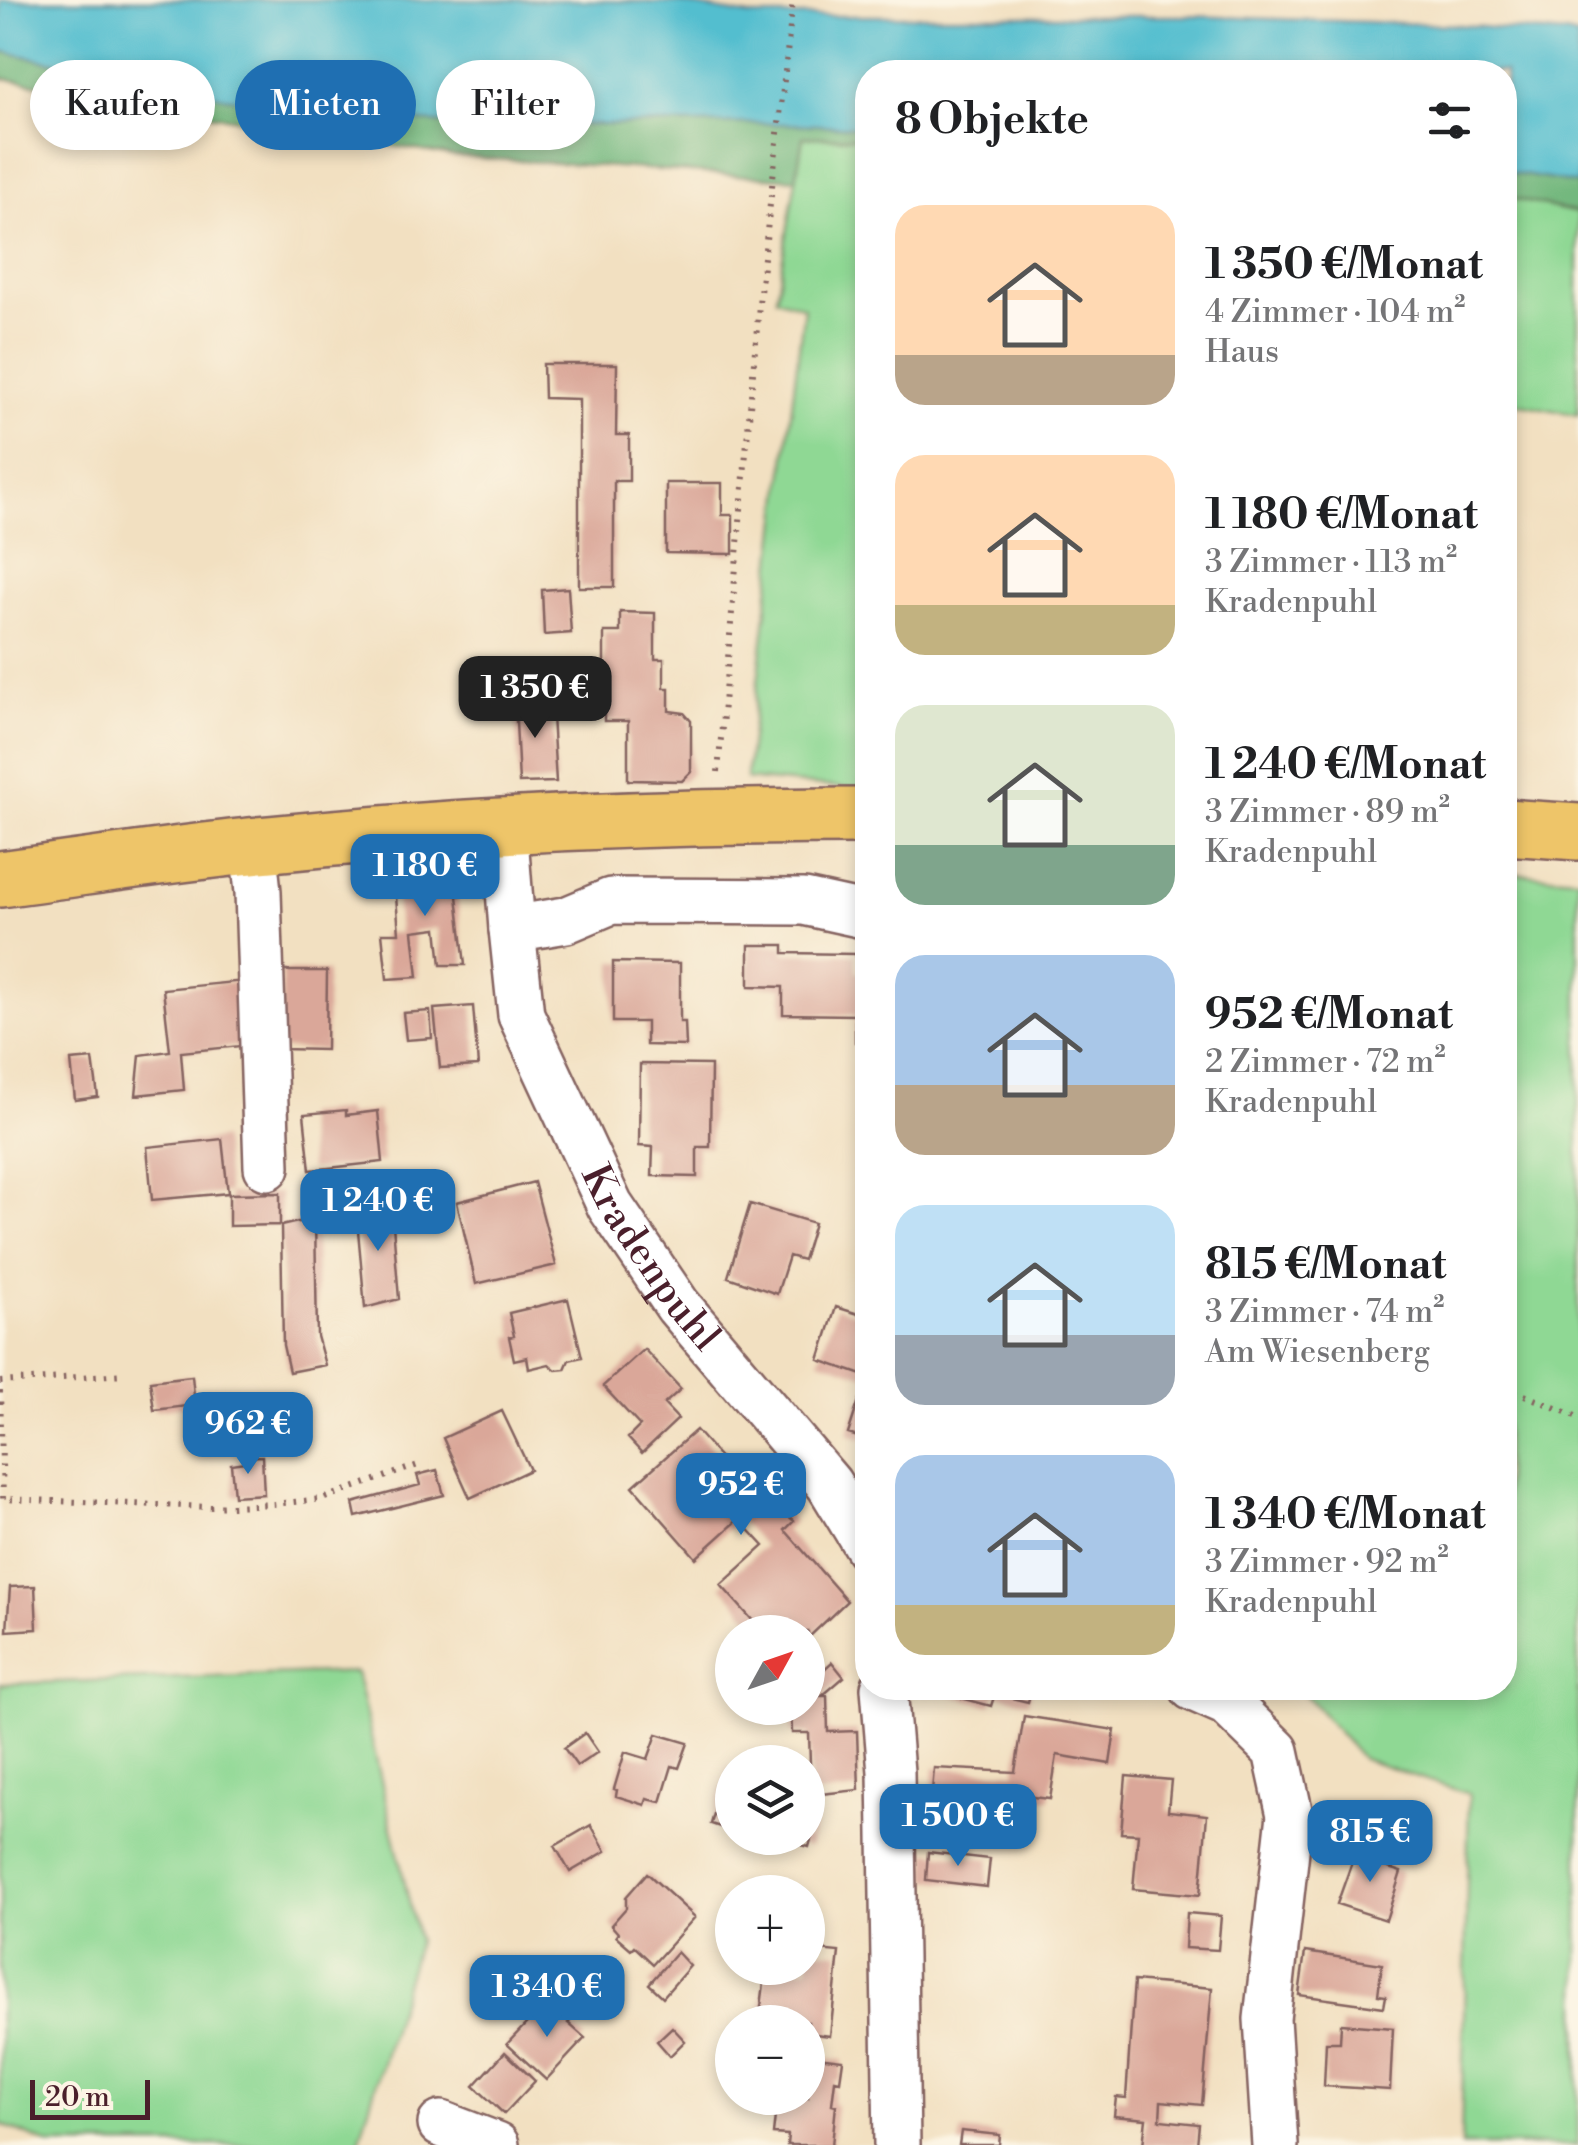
<!DOCTYPE html>
<html lang="de">
<head>
<meta charset="utf-8">
<style>
  :root { --surface:#fff; --page:#f6f6f6; --text:#202124; --muted:#757577; --accent:#1f6fb2 }
  body { margin:0; font-family:"Libre Bodoni",serif; background:var(--page); color:var(--text); height:100vh; display:flex; flex-direction:column; font-size:38px; white-space:nowrap }
  * { box-sizing:border-box; margin:0 }
  p { font-size:32px; color:var(--muted) }
  .icon { flex:none; width:55px; height:55px; fill:none; stroke:currentColor; stroke-width:2; stroke-linecap:round; stroke-linejoin:round }
  .map { position:relative; flex:1; overflow:hidden }
  .panel { position:absolute; left:855px; top:60px; width:662px; height:1640px; display:flex; flex-direction:column; background:var(--surface); border-radius:40px; box-shadow:0 5px 15px #0003 }
  .panel>* { flex:none }
  .hud { position:absolute; left:30px; top:60px; width:675px; height:90px; display:flex; gap:20px }
  .needle { width:65px; rotate:50deg }
  .fabs { position:absolute; left:715px; top:1615px; display:grid; gap:20px }
  .fabs a { display:grid; place-items:center; width:110px; height:110px; border-radius:50%; background:var(--surface); box-shadow:0 5px 15px #0003; font-size:50px }
  .scale { position:absolute; left:30px; bottom:25px; width:120px; box-sizing:border-box; padding-left:10px; border:5px solid #4a1f2b; border-top:0; font-size:28px; line-height:35px; white-space:nowrap; color:#4a1f2b; -webkit-text-stroke:8px #fcf5e5; paint-order:stroke }
  .price { position:absolute; translate:-50% -85px; padding:0 22px; border-radius:20px; background:var(--accent); color:#fff; font-size:32px; line-height:65px; filter:drop-shadow(0 2px 5px #0008) }
  .price::after { content:''; position:absolute; left:50%; top:60px; width:30px; height:22px; margin-left:-15px; background:inherit; clip-path:polygon(0 0,100% 0,50% 100%) }
  .price.selected { background:#222; color:#fff }
  ul { padding:0; list-style:none }
  li { display:flex; align-items:center; gap:30px; height:250px; padding:0 40px }
  li span { display:grid; place-items:center; flex:none; width:280px; height:200px; border-radius:30px; color:#555 }
  li>.icon { margin-inline-start:auto }
  span .icon { width:120px; height:120px; fill:#fffc; stroke-width:1 }
  li b { font-size:42px }
  h2 { display:flex; justify-content:space-between; align-items:center; height:120px; padding:0 40px; font-size:42px }
  .pill { padding:0 35px; border-radius:45px; background:var(--surface); box-shadow:0 5px 15px #0003; font-size:35px; line-height:90px }
  .pill.selected { background:var(--accent); color:#fff }
  .map>svg:first-child { display:block }
  .green { fill:#8fd894; stroke:#6c7c60; stroke-width:2.5 }
  .forest { fill:#73b87e; stroke:#5e6c54; stroke-width:2.5 }
  .water { fill:#53becf; stroke:#4e6e7d; stroke-width:2.5 }
  .building { fill:#daa799 }
  .lines { fill:none; stroke-linecap:round; stroke-linejoin:round }
  .minor-casing { stroke:#856360; stroke-width:50 }
  .major-casing { stroke:#856360; stroke-width:60 }
  .path { stroke:#856360; stroke-width:6; stroke-dasharray:2.5 8; stroke-linecap:butt }
  .minor { stroke:#fff; stroke-width:45 }
  .major { stroke:#eec569; stroke-width:55 }
  .labels { text-anchor:middle; dominant-baseline:central; stroke-width:8; stroke-linejoin:round; paint-order:stroke }
  .street-label { font-size:40px; fill:#4a1f2b; stroke:#fcf5e5 }
</style>
</head>
<body>
<div class="map">
<svg width="1578" height="2145" viewBox="0 0 1578 2145">
  <rect width="100%" height="100%" fill="#fcf5e5"/>
  <filter id="ink" filterUnits="userSpaceOnUse"><feTurbulence type="fractalNoise" baseFrequency=".01" numOctaves="2"/><feDisplacementMap in="SourceGraphic" scale="20" xChannelSelector="R" yChannelSelector="G"/><feConvolveMatrix kernelMatrix="1 2 1 2 8 2 1 2 1" color-interpolation-filters="sRGB"/></filter>
  <filter id="wash" filterUnits="userSpaceOnUse"><feTurbulence type="fractalNoise" baseFrequency=".0048" numOctaves="4" result="noise"/><feDisplacementMap in="SourceGraphic" scale="40" xChannelSelector="R" yChannelSelector="G"/><feGaussianBlur stdDeviation="2.25" result="paint"/><feColorMatrix in="noise" values="0 0 0 0 0 0 0 0 0 0 0 0 0 0 0 0 0 1.4 0 .05"/><feComposite in="paint" operator="in"/></filter>
  <g filter="url(#wash)">
    <rect width="100%" height="100%" fill="#f2e0c1"/>
    <path class="green" d="M 803,137 L 867,138 L 867,790 L 746,779 L 804,307 L 776,298 Z
      M 1505,197 L 1578,213 L 1578,415 L 1505,401 Z
      M 1505,873 L 1578,878 L 1578,2145 L 1461,2145 L 1469,1794 L 1362,1759 L 1302,1691 L 1304,1688 L 1505,1688 Z
      M 356,1672 L 418,1940 L 358,2145 L 51,2145 L 0,2124 L 0,1684 Z"/>
    <path class="forest" d="M 0,51 L 96,71 L 673,122 L 795,122 L 867,128 L 867,138 L 803,137 L 796,179 L 452,156 L 0,78 Z
      M 1505,172 L 1578,184 L 1578,213 L 1505,197 Z"/>
    <path class="water" d="M 0,0 L 574,0 L 679,3 L 750,16 L 1188,16 L 1460,25 L 1566,34 L 1578,37 L 1578,184 L 1505,172 L 1505,72 L 868,72 L 867,128 C 713,116 558,133 404,121 C 269,111 133,78 0,51 Z"/>
    <g id="blocks">
      <path class="building" d="M 543,364 L 617,364 L 616,435 L 629,435 L 629,481 L 614,481 L 614,587 L 579,587 L 579,399 L 544,398 Z
        M 666,483 L 722,483 L 722,515 L 733,515 L 733,554 L 666,553 Z
        M 568,588 L 571,633 L 544,635 L 542,590 Z
        M 620,612 L 655,613 L 655,659 L 664,659 L 664,688 L 669,688 L 669,711 L 684,713 L 691,721 L 691,772 L 682,781 L 628,780 L 628,721 L 604,721 L 604,632 L 620,632 Z
        M 551,699 L 556,782 L 519,783 L 515,701 Z
        M 454,868 L 456,883 L 467,883 L 468,894 L 457,896 L 465,965 L 441,965 L 437,928 L 413,931 L 418,977 L 387,979 L 382,933 L 399,933 L 394,872 Z
        M 749,945 L 784,945 L 784,953 L 856,954 L 856,972 L 868,972 L 868,1042 L 855,1042 L 855,1015 L 783,1014 L 783,987 L 749,986 Z
        M 613,962 L 680,963 L 680,1022 L 685,1022 L 686,1046 L 646,1045 L 646,1022 L 613,1022 Z
        M 282,971 L 327,971 L 326,1050 L 281,1049 Z
        M 244,981 L 251,1045 L 181,1052 L 184,1090 L 136,1095 L 140,1055 L 170,1051 L 163,989 Z
        M 473,1006 L 478,1066 L 440,1068 L 434,1009 Z
        M 430,1011 L 432,1038 L 406,1040 L 403,1013 Z
        M 93,1059 L 98,1097 L 75,1100 L 71,1061 Z
        M 640,1064 L 711,1065 L 710,1147 L 697,1147 L 697,1177 L 652,1176 L 653,1147 L 639,1146 Z
        M 346,1110 L 346,1115 L 378,1111 L 383,1162 L 310,1170 L 304,1114 Z
        M 222,1139 L 228,1193 L 152,1200 L 147,1147 Z
        M 534,1182 L 556,1265 L 476,1284 L 457,1202 Z
        M 280,1193 L 280,1225 L 229,1226 L 229,1194 Z
        M 391,1200 L 399,1299 L 365,1308 L 356,1208 Z
        M 750,1204 L 814,1223 L 803,1260 L 789,1256 L 777,1294 L 728,1277 Z
        M 315,1218 L 317,1336 L 325,1365 L 289,1372 L 283,1345 L 281,1226 Z
        M 568,1299 L 582,1357 L 569,1360 L 565,1369 L 556,1370 L 549,1364 L 529,1369 L 527,1357 L 514,1360 L 509,1337 L 514,1336 L 509,1313 Z
        M 836,1307 L 868,1317 L 868,1377 L 819,1360 Z
        M 644,1349 L 681,1389 L 664,1404 L 678,1419 L 642,1453 L 628,1438 L 640,1426 L 603,1386 Z
        M 192,1376 L 195,1405 L 154,1410 L 150,1381 Z
        M 859,1400 L 868,1403 L 868,1440 L 848,1434 Z
        M 502,1411 L 530,1470 L 470,1498 L 443,1438 Z
        M 696,1430 L 758,1501 L 765,1495 L 794,1521 L 785,1530 L 847,1601 L 808,1638 L 808,1632 L 763,1632 L 721,1585 L 764,1546 L 739,1519 L 696,1558 L 633,1486 Z
        M 262,1456 L 264,1494 L 234,1496 L 231,1464 L 245,1462 L 244,1457 Z
        M 437,1470 L 444,1495 L 356,1517 L 353,1503 L 420,1485 L 417,1475 Z
        M 35,1586 L 37,1629 L 7,1631 L 10,1587 Z
        M 808,1659 L 820,1673 L 832,1662 L 844,1677 L 822,1696 L 827,1696 L 828,1732 L 857,1731 L 859,1790 L 811,1795 L 809,1733 L 792,1733 L 791,1708 L 808,1708 Z
        M 948,1688 L 1032,1688 L 1028,1702 L 995,1694 L 991,1706 L 946,1694 Z
        M 1024,1716 L 1115,1730 L 1110,1764 L 1057,1755 L 1050,1799 L 998,1793 L 994,1833 L 929,1828 L 934,1768 L 1015,1772 Z
        M 585,1733 L 598,1752 L 577,1766 L 564,1748 Z
        M 657,1734 L 688,1743 L 679,1768 L 672,1766 L 661,1802 L 647,1799 L 645,1805 L 616,1796 L 617,1790 L 614,1789 L 625,1752 L 648,1759 Z
        M 728,1766 L 732,1768 L 732,1831 L 711,1824 Z
        M 1126,1776 L 1171,1780 L 1168,1811 L 1207,1815 L 1200,1895 L 1133,1889 L 1138,1834 L 1121,1833 Z
        M 808,1816 L 817,1818 L 809,1847 L 790,1842 L 791,1838 L 808,1838 Z
        M 591,1825 L 606,1851 L 570,1872 L 555,1846 Z
        M 1357,1848 L 1387,1858 L 1385,1867 L 1401,1872 L 1386,1920 L 1337,1904 Z
        M 928,1852 L 990,1859 L 987,1887 L 926,1880 Z
        M 647,1873 L 695,1917 L 653,1964 L 634,1946 L 631,1949 L 616,1936 L 618,1933 L 611,1925 L 626,1908 L 626,1897 Z
        M 1187,1913 L 1221,1916 L 1218,1950 L 1185,1948 Z
        M 808,1949 L 839,1952 L 830,2036 L 808,2033 L 808,2022 L 759,2022 L 766,1968 L 808,1968 Z
        M 677,1952 L 690,1966 L 663,1997 L 649,1984 Z
        M 1305,1952 L 1382,1964 L 1378,1995 L 1386,1996 L 1384,2007 L 1299,1995 Z
        M 1134,1981 L 1212,1988 L 1202,2105 L 1161,2101 L 1160,2120 L 1199,2124 L 1197,2145 L 1143,2145 L 1146,2119 L 1114,2116 L 1116,2097 L 1126,2098 Z
        M 547,2002 L 559,2014 L 565,2008 L 575,2016 L 568,2023 L 585,2038 L 546,2080 L 507,2044 Z
        M 1341,2024 L 1393,2028 L 1390,2090 L 1324,2086 L 1326,2042 L 1340,2042 Z
        M 672,2027 L 685,2041 L 670,2056 L 657,2041 Z
        M 505,2052 L 535,2081 L 504,2114 L 474,2086 Z
        M 808,2056 L 843,2060 L 840,2081 L 835,2080 L 832,2104 L 836,2105 L 832,2145 L 787,2145 L 788,2135 L 773,2134 L 777,2098 L 808,2098 Z
        M 961,2131 L 1000,2135 L 999,2145 L 959,2145 Z"/>
    </g>
  </g>
  <g filter="url(#ink)">
    <use href="#blocks" fill-opacity="0" stroke="#856360" stroke-width="2.5"/>
    <g class="lines">
      <g class="minor-casing">
        <g id="minor">
          <path d="M 504,824 L 512,929 L 566,920 L 611,901 L 804,902 L 868,916"/>
          <path d="M 253,845 L 258,892 L 267,1167"/>
          <path id="s1" d="M 512,929 L 521,1015 L 610,1206 L 678,1306 L 829,1484 L 868,1548"/>
          <path d="M 884,1688 L 891,1772 L 897,2145"/>
          <path d="M 1193,1688 L 1227,1703 L 1276,1751 L 1290,1815 L 1267,2019 L 1275,2145"/>
          <path d="M 441,2124 L 496,2145"/>
        </g>
      </g>
      <g class="major-casing">
        <path id="major" d="M 1505,827 L 1578,832
          M 0,879 C 90,867 180,852 270,844 C 469,824 668,816 868,816"/>
      </g>
      <path class="path" d="M 718,772 L 760,293 L 793,0
        M 0,1382 L 125,1374
        M 1505,1387 L 1578,1417
        M 0,1391 L 3,1499 L 211,1507 L 274,1504 L 322,1499 L 418,1465"/>
      <use href="#minor" class="minor"/>
      <use href="#major" class="major"/>
    </g>
  </g>
  <g class="labels">
    <g class="street-label">
      <text stroke="none"><textPath href="#s1" startOffset="362">Kradenpuhl</textPath></text>
    </g>
  </g>
</svg>
<div class="fabs">
<a><svg class="needle" viewBox="-14 -14 28 28"><path d="M0-13l5 13h-10z" fill="#e53935"/><path d="M0 13l5-13h-10z" fill="#757577"/></svg></a>
<a><svg class="icon" aria-label="layers" viewBox="0 0 24 24"><path d="M12 4l9 5-9 5-9-5zM3 14l9 5 9-5"/></svg></a>
<a>+</a>
<a>−</a>
</div>
<div class="scale">20 m</div>
<b class="price selected" style="left:535px;top:741px">1 350 €</b>
<b class="price" style="left:425px;top:919px">1 180 €</b>
<b class="price" style="left:378px;top:1254px">1 240 €</b>
<b class="price" style="left:248px;top:1477px">962 €</b>
<b class="price" style="left:741px;top:1538px">952 €</b>
<b class="price" style="left:958px;top:1869px">1 500 €</b>
<b class="price" style="left:1370px;top:1885px">815 €</b>
<b class="price" style="left:547px;top:2040px">1 340 €</b>
<div class="hud">
<a class="pill">Kaufen</a>
<a class="pill selected">Mieten</a>
<a class="pill">Filter</a>
</div>
<section class="panel">
<h2>8 Objekte<svg class="icon" aria-label="filters" viewBox="0 0 24 24"><path d="M4 7h16M4 17h16"/><circle cx="9" cy="7" r="2"/><circle cx="15" cy="17" r="2"/></svg></h2>
<ul>
<li><span style="background:linear-gradient(#ffd9b3 75%,#b9a48a 0)"><svg class="icon" aria-label="home" viewBox="0 0 24 24"><path d="M3 11l9-7 9 7M6 9v11h12V9"/></svg></span><div><b>1 350 €/Monat</b><p>4 Zimmer · 104 m²</p><p>Haus</p></div></li>
<li><span style="background:linear-gradient(#ffd9b3 75%,#c2b280 0)"><svg class="icon" aria-label="home" viewBox="0 0 24 24"><path d="M3 11l9-7 9 7M6 9v11h12V9"/></svg></span><div><b>1 180 €/Monat</b><p>3 Zimmer · 113 m²</p><p>Kradenpuhl</p></div></li>
<li><span style="background:linear-gradient(#dfe7d0 70%,#7fa58c 0)"><svg class="icon" aria-label="home" viewBox="0 0 24 24"><path d="M3 11l9-7 9 7M6 9v11h12V9"/></svg></span><div><b>1 240 €/Monat</b><p>3 Zimmer · 89 m²</p><p>Kradenpuhl</p></div></li>
<li><span style="background:linear-gradient(#a9c7e8 65%,#b9a48a 0)"><svg class="icon" aria-label="home" viewBox="0 0 24 24"><path d="M3 11l9-7 9 7M6 9v11h12V9"/></svg></span><div><b>952 €/Monat</b><p>2 Zimmer · 72 m²</p><p>Kradenpuhl</p></div></li>
<li><span style="background:linear-gradient(#bfe0f5 65%,#9aa5b1 0)"><svg class="icon" aria-label="home" viewBox="0 0 24 24"><path d="M3 11l9-7 9 7M6 9v11h12V9"/></svg></span><div><b>815 €/Monat</b><p>3 Zimmer · 74 m²</p><p>Am Wiesenberg</p></div></li>
<li><span style="background:linear-gradient(#a9c7e8 75%,#c2b280 0)"><svg class="icon" aria-label="home" viewBox="0 0 24 24"><path d="M3 11l9-7 9 7M6 9v11h12V9"/></svg></span><div><b>1 340 €/Monat</b><p>3 Zimmer · 92 m²</p><p>Kradenpuhl</p></div></li>
</ul>
</section>
</div>
</body>
</html>
